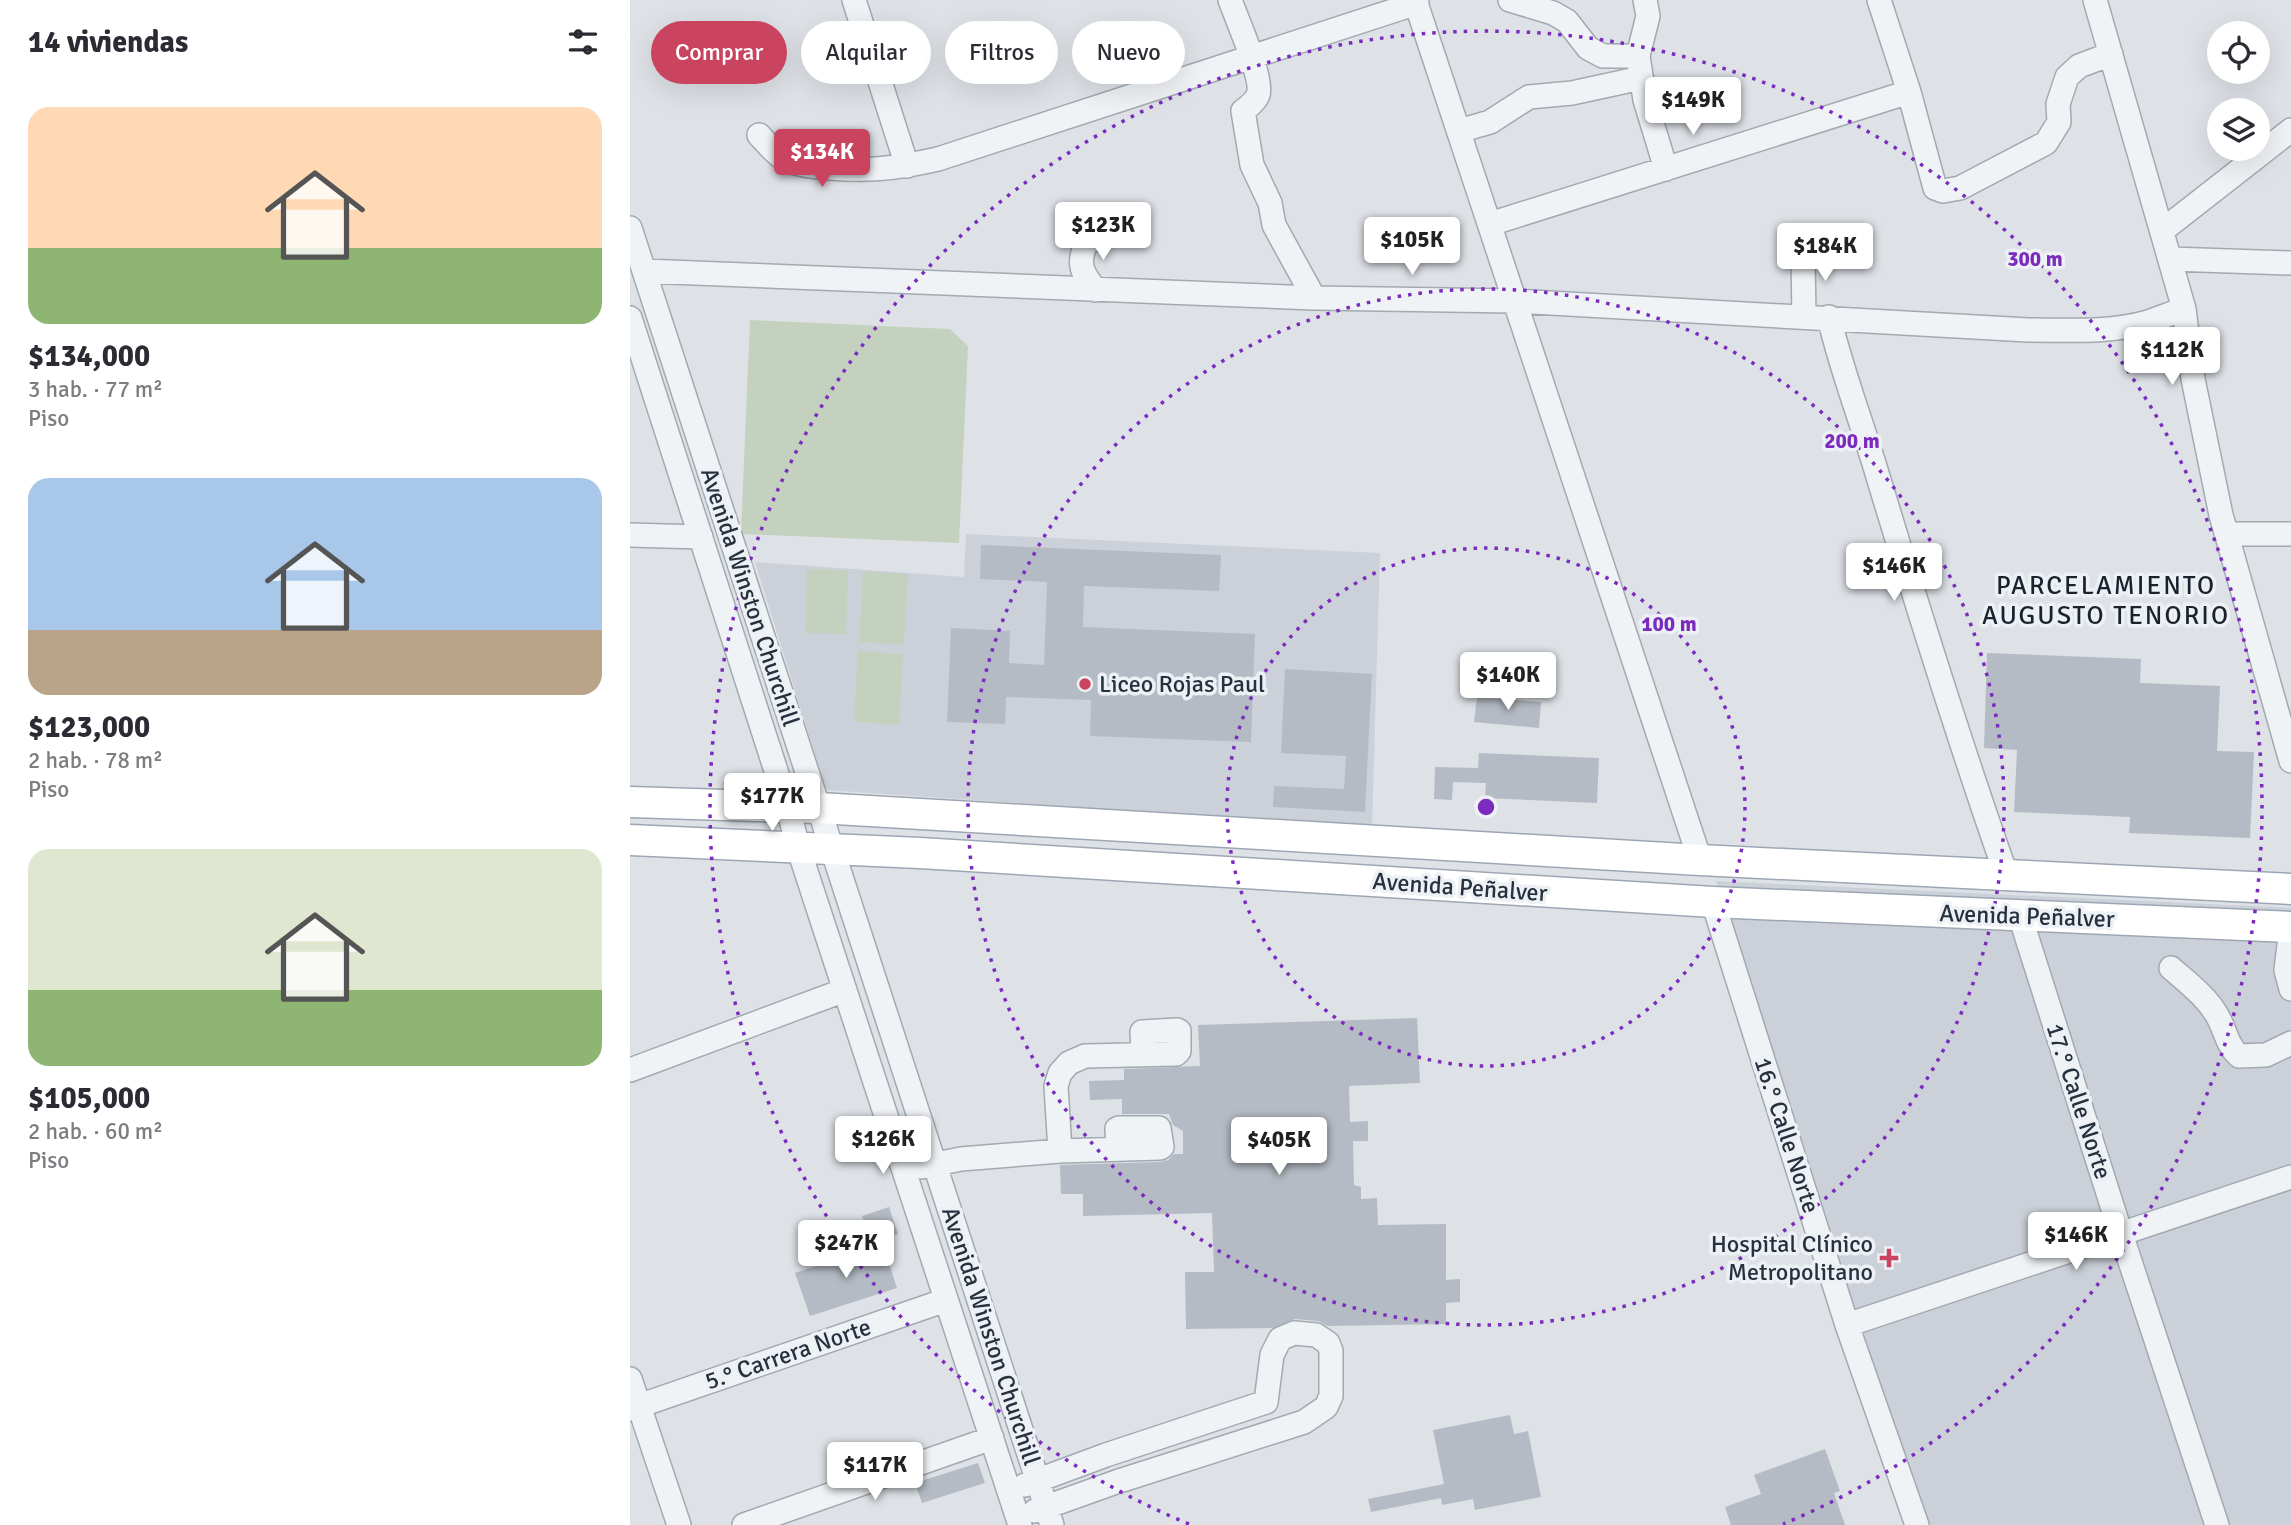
<!DOCTYPE html>
<html lang="es">
<head>
<meta charset="utf-8">
<style>
  :root { --surface:#fff; --page:#f2f2f3; --text:#2b2b33; --muted:#7c7c81; --accent:#ca4460 }
  body { margin:0; font-family:Signika,sans-serif; background:var(--page); color:var(--text); height:100vh; display:flex; flex-direction:column; font-size:26px; white-space:nowrap }
  * { box-sizing:border-box; margin:0 }
  p { font-size:23px; color:var(--muted) }
  .icon { flex:none; width:38px; height:38px; fill:none; stroke:currentColor; stroke-width:2; stroke-linecap:round; stroke-linejoin:round }
  .map { position:relative; flex:1; overflow:hidden }
  .drawer { display:flex; flex-direction:column; background:var(--surface); width:630px }
  .drawer>* { flex:none }
  .hud { position:absolute; left:21px; top:21px; width:665px; height:63px; display:flex; gap:14px }
  .tools { position:absolute; left:1577px; top:21px; display:grid; gap:14px }
  .tools a { display:grid; place-items:center; width:63px; height:63px; border-radius:50%; background:var(--surface); box-shadow:0 7px 28px #0002; font-size:35px }
  .price { position:absolute; translate:-50% -60px; padding:0 16px; border-radius:7px; background:#fff; color:#222; font-size:23px; line-height:46px; filter:drop-shadow(0 2px 4px #0008) }
  .price::after { content:''; position:absolute; left:50%; top:42px; width:21px; height:16px; margin-left:-10px; background:inherit; clip-path:polygon(0 0,100% 0,50% 100%) }
  .price.active { background:var(--accent); color:#fff }
  ul { padding:0; list-style:none }
  li { display:grid; align-content:center; gap:14px; height:371px; padding:0 28px }
  li span { display:grid; place-items:center; height:217px; border-radius:21px; color:#555 }
  li>.icon { margin-inline-start:auto }
  span .icon { width:126px; height:126px; fill:#fffc; stroke-width:1 }
  li b { font-size:30px }
  h2 { display:flex; justify-content:space-between; align-items:center; height:84px; padding:0 28px; font-size:30px }
  .tag { padding:0 24px; border-radius:32px; background:var(--surface); box-shadow:0 7px 28px #0002; font-size:24px; line-height:63px }
  .tag.active { background:var(--accent); color:#fff }
  main { display:flex; flex:1; min-height:0 }
  .map>svg:first-child { display:block }
  .built { fill:#ccd1d9 }
  .green { fill:#c5d1bf }
  .building { fill:#b5bbc4 }
  .lines { fill:none; stroke-linecap:round; stroke-linejoin:round }
  .minor-casing { stroke:#a3a9b1; stroke-width:26 }
  .major-casing { stroke:#9da7b3; stroke-width:33 }
  .minor { stroke:#f0f3f6; stroke-width:23 }
  .major { stroke:#fff; stroke-width:30 }
  .ring { fill:none; stroke:#7b2cbf; stroke-width:3.5; stroke-dasharray:3.5 7 }
  .poi-dot { fill:#ca4460; stroke:#edf1f5; stroke-width:2.5 }
  .labels { text-anchor:middle; dominant-baseline:central; stroke-width:7; stroke-linejoin:round; paint-order:stroke }
  .street-label { font-size:24px; fill:#27313e; stroke:#edf1f5 }
  .poi-label { font-size:24px; fill:#27313e; stroke:#edf1f5; text-anchor:start }
  .neighbourhood-label { font-size:26px; letter-spacing:2px; fill:#1a222e; stroke:#edf1f5 }
  .centre { fill:#7b2cbf; stroke:#edf1f5; stroke-width:3.5 }
  .ring-label { font-size:21px; text-anchor:middle; font-weight:bold; fill:#7b2cbf; stroke:#edf1f5; stroke-width:7; stroke-linejoin:round; paint-order:stroke }
</style>
</head>
<body>
<main>
<section class="drawer">
<h2>14 viviendas<svg class="icon" aria-label="filters" viewBox="0 0 24 24"><path d="M4 7h16M4 17h16"/><circle cx="9" cy="7" r="2"/><circle cx="15" cy="17" r="2"/></svg></h2>
<ul>
<li><span style="background:linear-gradient(#ffd9b3 65%,#8fb573 0)"><svg class="icon" aria-label="home" viewBox="0 0 24 24"><path d="M3 11l9-7 9 7M6 9v11h12V9"/></svg></span><div><b>$134,000</b><p>3 hab. · 77 m²</p><p>Piso</p></div></li>
<li><span style="background:linear-gradient(#a9c7e8 70%,#b9a48a 0)"><svg class="icon" aria-label="home" viewBox="0 0 24 24"><path d="M3 11l9-7 9 7M6 9v11h12V9"/></svg></span><div><b>$123,000</b><p>2 hab. · 78 m²</p><p>Piso</p></div></li>
<li><span style="background:linear-gradient(#dfe7d0 65%,#8fb573 0)"><svg class="icon" aria-label="home" viewBox="0 0 24 24"><path d="M3 11l9-7 9 7M6 9v11h12V9"/></svg></span><div><b>$105,000</b><p>2 hab. · 60 m²</p><p>Piso</p></div></li>
</ul>
</section>
<div class="map">
<svg width="1661" height="1525" viewBox="0 0 1661 1525">
  <rect width="100%" height="100%" fill="#dee2e7"/>
  <path class="built" d="M 336,534 L 750,553 L 742,827 L 196,790 L 125,562 L 334,577 Z
    M 1086,881 L 1661,908 L 1661,1525 L 1294,1525 Z"/>
  <path class="green" d="M 120,320 L 320,329 L 338,346 L 329,543 L 111,534 Z
    M 177,569 L 218,570 L 216,634 L 175,633 Z
    M 233,571 L 278,574 L 274,645 L 229,642 Z
    M 228,651 L 273,654 L 269,725 L 224,722 Z"/>
  <path class="building" d="M 351,545 L 591,555 L 589,591 L 454,586 L 453,627 L 625,634 L 621,742 L 460,736 L 461,700 L 376,697 L 375,724 L 317,722 L 321,628 L 380,631 L 379,663 L 414,665 L 417,582 L 350,579 Z
    M 1357,653 L 1511,659 L 1510,683 L 1590,686 L 1587,751 L 1624,752 L 1620,838 L 1499,833 L 1500,817 L 1384,812 L 1387,750 L 1354,748 Z
    M 655,669 L 742,674 L 735,812 L 643,807 L 644,786 L 714,789 L 716,756 L 651,753 Z
    M 847,697 L 911,702 L 909,728 L 844,722 Z
    M 849,753 L 969,758 L 967,803 L 855,798 L 856,783 L 823,782 L 822,800 L 804,799 L 805,767 L 848,768 Z
    M 787,1018 L 790,1083 L 719,1086 L 720,1122 L 738,1121 L 738,1141 L 723,1141 L 724,1185 L 731,1187 L 731,1199 L 747,1198 L 748,1225 L 816,1224 L 816,1280 L 830,1279 L 830,1302 L 816,1303 L 816,1324 L 698,1326 L 688,1321 L 665,1319 L 643,1328 L 556,1329 L 555,1272 L 584,1272 L 582,1213 L 453,1216 L 453,1194 L 431,1194 L 430,1165 L 530,1162 L 538,1160 L 544,1154 L 553,1154 L 553,1131 L 543,1125 L 539,1114 L 492,1114 L 492,1099 L 460,1100 L 459,1081 L 494,1080 L 494,1069 L 570,1066 L 568,1025 Z
    M 259,1207 L 268,1234 L 241,1243 L 232,1216 Z
    M 253,1244 L 267,1288 L 180,1316 L 165,1273 Z
    M 880,1415 L 884,1434 L 898,1431 L 911,1497 L 845,1510 L 843,1499 L 812,1505 L 811,1498 L 741,1512 L 738,1499 L 814,1484 L 803,1430 Z
    M 1195,1449 L 1210,1491 L 1204,1493 L 1215,1525 L 1101,1525 L 1095,1507 L 1131,1494 L 1124,1475 Z
    M 348,1463 L 355,1483 L 292,1503 L 285,1483 Z"/>
  <g class="lines">
    <g class="minor-casing">
      <path id="minor" d="M 224,0 L 277,166
        M 600,0 C 606,17 634,80 628,95 C 626,101 618,107 613,111 L 622,165 L 640,203 L 644,225 L 684,298
        M 785,0 L 1070,860
        M 880,0 L 923,13 L 937,21 L 958,48 L 973,56 L 1008,56
        M 1015,0 L 1018,16 L 1008,56 L 1015,100 L 1036,169
        M 1249,0 L 1279,92 L 1305,188 L 1313,191 L 1330,188 L 1416,143 L 1429,122 L 1428,104 L 1437,77 L 1449,66 L 1481,54
        M 1465,0 L 1554,309 L 1563,379 L 1591,515 L 1661,761
        M 829,131 L 860,122 L 899,97 L 942,93 L 1011,78
        M 129,135 C 136,142 144,153 153,158 C 163,164 178,166 189,167 C 235,172 264,169 308,159 L 787,3
        M 860,224 L 1279,92
        M 0,228 L 422,1525
        M 1533,230 L 1661,130
        M 1541,259 L 1661,263
        M 14,271 L 684,298 L 885,301 L 1398,330 C 1438,330 1479,333 1518,322 C 1530,318 1542,313 1554,309
        M 465,290 C 452,272 447,265 456,243 L 479,233
        M 1174,316 L 1173,258 L 1177,245
        M 1199,317 C 1212,373 1233,425 1249,480 C 1289,612 1330,744 1376,874
        M 0,318 L 158,808 L 168,847 L 390,1525
        M 1596,534 L 1661,534
        M 0,535 L 71,537
        M 1083,902 L 1217,1325 L 1287,1525
        M 1390,916 L 1491,1234 L 1587,1525
        M 1661,929 L 1656,970 L 1661,989
        M 1541,968 C 1558,983 1577,997 1588,1017 C 1596,1032 1597,1045 1609,1056 L 1636,1055 L 1661,1043
        M 0,1070 L 215,990
        M 430,1151 L 426,1086 L 430,1073 L 439,1063 L 455,1056 L 546,1054 L 549,1051 L 549,1031 L 547,1030 L 512,1032 L 513,1054
        M 291,1167 L 331,1159 L 430,1151 L 530,1148 L 532,1147 L 529,1128 L 489,1128 L 487,1129 L 488,1149
        M 1217,1325 L 1661,1177
        M 0,1379 L 49,1525
        M 0,1409 L 316,1300
        M 395,1485 L 476,1455 L 636,1402 L 642,1355 L 650,1339 L 664,1333 L 686,1335 L 698,1343 L 701,1351 L 701,1396 L 696,1407 L 674,1422 L 486,1482 L 405,1511
        M 114,1525 L 362,1438"/>
    </g>
    <g class="major-casing">
      <path id="major" d="M 0,802 L 189,808 L 1070,860 L 1661,889
        M 0,840 L 290,853 L 1083,902 L 1661,927"/>
    </g>
    <use href="#minor" class="minor"/>
    <use href="#major" class="major"/>
  </g>
  <g class="ring">
    <circle cx="856" cy="807" r="259"/>
    <circle cx="856" cy="807" r="518"/>
    <path d="M559 1524A776 776 0 1 1 1153 1524"/>
  </g>
  <g class="poi-dot">
    <circle cx="455" cy="684" r="7"/>
    <path d="M1255.5 1247.5h7v7h7v7h-7v7h-7v-7h-7v-7h7z"/>
  </g>
  <g class="labels">
    <g class="street-label">
      <text transform="translate(120 597) rotate(72)">Avenida Winston Churchill</text>
      <text transform="translate(830 887) rotate(4)">Avenida Peñalver</text>
      <text transform="translate(1397 916) rotate(2)">Avenida Peñalver</text>
      <text transform="translate(1449 1101) rotate(72)">17.° Calle Norte</text>
      <text transform="translate(1157 1135) rotate(72)">16.° Calle Norte</text>
      <text transform="translate(361 1336) rotate(72)">Avenida Winston Churchill</text>
      <text transform="translate(158 1354) rotate(-19)">5.° Carrera Norte</text>
    </g>
    <g class="poi-label">
      <text x="469" y="684">Liceo Rojas Paul</text>
      <text x="1243" y="1244" text-anchor="end">Hospital Clínico<tspan x="1243" dy="28">Metropolitano</tspan></text>
    </g>
    <g class="neighbourhood-label">
      <text x="1476" y="586">PARCELAMIENTO<tspan x="1476" dy="30">AUGUSTO TENORIO</tspan></text>
    </g>
  </g>
  <circle cx="856" cy="807" r="10" class="centre"/>
  <g class="ring-label">
    <text x="1405" y="266">300 m</text>
    <text x="1222" y="448">200 m</text>
    <text x="1039" y="631">100 m</text>
  </g>
</svg>
<div class="tools">
<a><svg class="icon" aria-label="locate" viewBox="0 0 24 24"><circle cx="12" cy="12" r="6"/><path d="M12 2v4M12 18v4M2 12h4M18 12h4"/></svg></a>
<a><svg class="icon" aria-label="layers" viewBox="0 0 24 24"><path d="M12 4l9 5-9 5-9-5zM3 14l9 5 9-5"/></svg></a>
</div>
<b class="price" style="left:1063px;top:137px">$149K</b>
<b class="price active" style="left:192px;top:189px">$134K</b>
<b class="price" style="left:473px;top:262px">$123K</b>
<b class="price" style="left:782px;top:277px">$105K</b>
<b class="price" style="left:1195px;top:283px">$184K</b>
<b class="price" style="left:1542px;top:387px">$112K</b>
<b class="price" style="left:1264px;top:603px">$146K</b>
<b class="price" style="left:878px;top:712px">$140K</b>
<b class="price" style="left:142px;top:833px">$177K</b>
<b class="price" style="left:253px;top:1176px">$126K</b>
<b class="price" style="left:649px;top:1177px">$405K</b>
<b class="price" style="left:1446px;top:1272px">$146K</b>
<b class="price" style="left:216px;top:1280px">$247K</b>
<b class="price" style="left:245px;top:1502px">$117K</b>
<div class="hud">
<a class="tag active">Comprar</a>
<a class="tag">Alquilar</a>
<a class="tag">Filtros</a>
<a class="tag">Nuevo</a>
</div>
</div>
</main>
</body>
</html>
